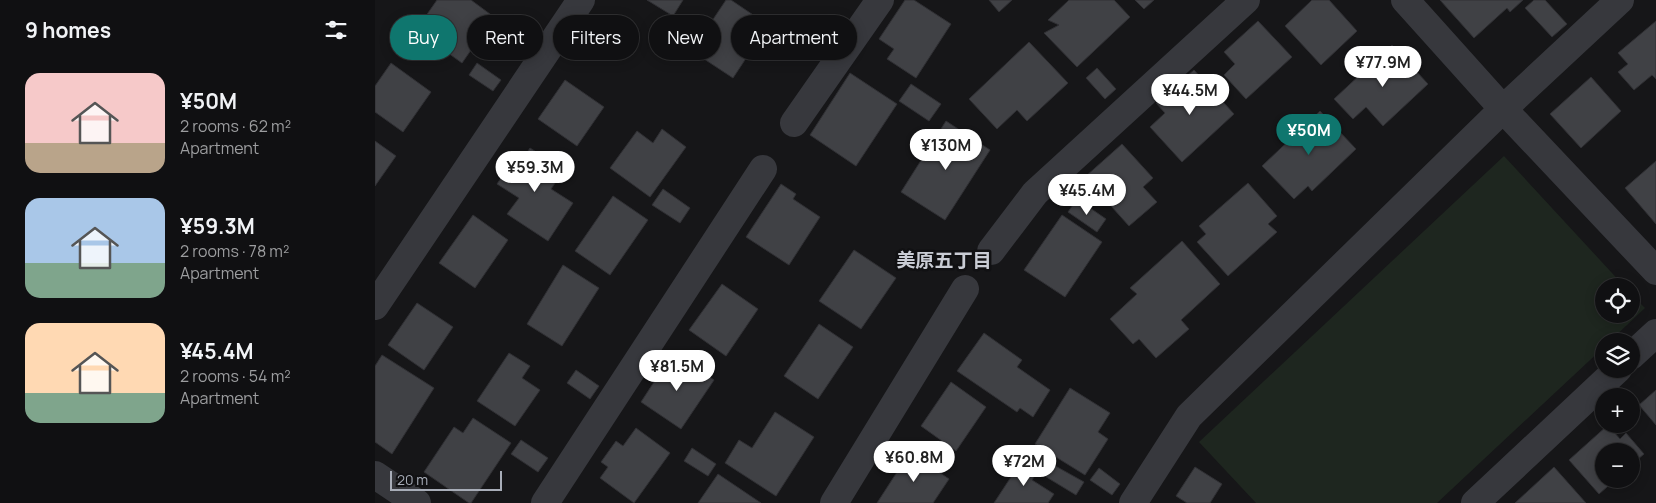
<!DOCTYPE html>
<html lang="en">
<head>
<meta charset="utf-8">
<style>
  :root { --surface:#101012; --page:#19191b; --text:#f1f3f6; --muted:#9c9d9f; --line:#303032; --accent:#0f766e }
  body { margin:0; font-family:Manrope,"Noto Sans JP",sans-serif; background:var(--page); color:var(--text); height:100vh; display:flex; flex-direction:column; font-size:19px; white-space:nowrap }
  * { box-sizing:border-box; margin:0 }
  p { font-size:16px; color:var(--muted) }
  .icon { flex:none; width:28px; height:28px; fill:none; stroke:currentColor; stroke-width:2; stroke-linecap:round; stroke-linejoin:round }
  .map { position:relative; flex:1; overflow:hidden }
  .details { display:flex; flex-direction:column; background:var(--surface); width:375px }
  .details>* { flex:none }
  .guide { position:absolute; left:15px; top:15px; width:475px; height:45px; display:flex; gap:10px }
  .controls { position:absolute; left:1220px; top:278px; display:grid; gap:10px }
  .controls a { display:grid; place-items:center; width:45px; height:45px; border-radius:50%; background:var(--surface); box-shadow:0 2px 12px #0003,0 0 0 1px var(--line); font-size:25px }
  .scale { position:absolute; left:15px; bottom:12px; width:112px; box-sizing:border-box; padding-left:5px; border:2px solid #a8adb8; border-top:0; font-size:14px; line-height:18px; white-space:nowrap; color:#a8adb8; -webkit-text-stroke:4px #111113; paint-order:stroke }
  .price { position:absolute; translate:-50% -42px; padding:0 11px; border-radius:18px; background:#fff; color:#222; font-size:16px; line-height:32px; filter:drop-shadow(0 1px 2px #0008) }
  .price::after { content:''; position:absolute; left:50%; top:30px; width:15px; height:11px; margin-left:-8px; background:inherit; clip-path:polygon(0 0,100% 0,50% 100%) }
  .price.current { background:var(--accent); color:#fff }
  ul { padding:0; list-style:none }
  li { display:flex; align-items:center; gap:15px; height:125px; padding:0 25px }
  li span { display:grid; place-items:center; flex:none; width:140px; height:100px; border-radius:15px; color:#555 }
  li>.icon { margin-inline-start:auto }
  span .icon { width:60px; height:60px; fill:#fffc; stroke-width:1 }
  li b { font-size:21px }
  h2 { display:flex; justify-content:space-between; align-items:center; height:60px; padding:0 25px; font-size:21px }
  .tag { padding:0 18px; border-radius:22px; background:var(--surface); box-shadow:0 2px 12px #0003,0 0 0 1px var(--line); font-size:18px; line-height:45px }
  .tag.current { background:var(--accent); color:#fff }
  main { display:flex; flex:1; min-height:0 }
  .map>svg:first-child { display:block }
  .green { fill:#1e261f }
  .building { fill:#404145; stroke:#303034 }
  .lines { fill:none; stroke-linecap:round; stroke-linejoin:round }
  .minor { stroke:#37383d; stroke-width:28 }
  .labels { text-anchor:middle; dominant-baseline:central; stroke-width:5; stroke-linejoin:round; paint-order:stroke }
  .neighbourhood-label { font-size:19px; font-weight:bold; fill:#c9ccd4; stroke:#111113 }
</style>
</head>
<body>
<main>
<section class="details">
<h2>9 homes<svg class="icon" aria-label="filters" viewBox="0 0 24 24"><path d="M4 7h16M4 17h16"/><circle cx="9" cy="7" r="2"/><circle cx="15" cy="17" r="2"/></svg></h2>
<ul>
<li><span style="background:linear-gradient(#f6c9c9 70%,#b9a48a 0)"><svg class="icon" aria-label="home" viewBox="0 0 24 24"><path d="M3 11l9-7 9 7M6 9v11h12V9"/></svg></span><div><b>¥50M</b><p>2 rooms · 62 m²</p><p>Apartment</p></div></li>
<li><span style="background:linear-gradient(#a9c7e8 65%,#7fa58c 0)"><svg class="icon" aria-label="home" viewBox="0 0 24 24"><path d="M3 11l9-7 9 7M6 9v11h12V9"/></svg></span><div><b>¥59.3M</b><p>2 rooms · 78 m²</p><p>Apartment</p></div></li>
<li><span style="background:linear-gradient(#ffd9b3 70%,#7fa58c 0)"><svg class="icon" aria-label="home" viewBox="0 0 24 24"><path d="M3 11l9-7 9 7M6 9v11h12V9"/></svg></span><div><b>¥45.4M</b><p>2 rooms · 54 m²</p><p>Apartment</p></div></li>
</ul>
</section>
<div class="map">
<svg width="1281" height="503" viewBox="0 0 1281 503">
  <rect width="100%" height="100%" fill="#161618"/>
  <path class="green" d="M 1129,156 L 1249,286 L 1229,286 L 1229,314 L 1256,314 L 1256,294 L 1270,308 L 1235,341 L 1229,341 L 1229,347 L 1062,503 L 881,503 L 824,442 Z"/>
  <path class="building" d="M 62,0 L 96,0 L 119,17 L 87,63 L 41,30 Z
    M 272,0 L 308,0 L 298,16 Z
    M 351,0 L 356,0 L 393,25 L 358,78 L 317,51 Z
    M 530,0 L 539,0 L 576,24 L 541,78 L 512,59 L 519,49 L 504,39 Z
    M 614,0 L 637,0 L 624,12 Z
    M 694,0 L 739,0 L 755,17 L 702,67 L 669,33 L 684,25 L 673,20 Z
    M 760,0 L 779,0 L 769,9 Z
    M 937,0 L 954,0 L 982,31 L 946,65 L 910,26 Z
    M 1065,0 L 1148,0 L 1135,12 L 1132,8 L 1099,38 Z
    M 1159,0 L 1170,0 L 1192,24 L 1177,37 L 1150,8 Z
    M 883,21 L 917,57 L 871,99 L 849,75 L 860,64 L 849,52 Z
    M 1281,21 L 1281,79 L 1277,75 L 1259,90 L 1243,72 L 1253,64 L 1243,53 Z
    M 654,42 L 693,83 L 652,121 L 642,110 L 622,129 L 594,99 Z
    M 1017,45 L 1053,84 L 1008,126 L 991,107 L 978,119 L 959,99 Z
    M 16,63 L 56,92 L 28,132 L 0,112 L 0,86 Z
    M 102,63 L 126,80 L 118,91 L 94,75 Z
    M 722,68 L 741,89 L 730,99 L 711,78 Z
    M 819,70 L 859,114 L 807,162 L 775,127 L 790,113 L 781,103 Z
    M 475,73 L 522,104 L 481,166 L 435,135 Z
    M 1216,77 L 1246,111 L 1206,148 L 1175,114 Z
    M 190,80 L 229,107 L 202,146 L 163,119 Z
    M 536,84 L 566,104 L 554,121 L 524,101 Z
    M 945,111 L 981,149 L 937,191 L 933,186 L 919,199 L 887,166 Z
    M 571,121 L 615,150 L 570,220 L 526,192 Z
    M 287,129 L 311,147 L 275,197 L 235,168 L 262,131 L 278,143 Z
    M 0,141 L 21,156 L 0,186 Z
    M 747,144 L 778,178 L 768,187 L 782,202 L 754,226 L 710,177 Z
    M 155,148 L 189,170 L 176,189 L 198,203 L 173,241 L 132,214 L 144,198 L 122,184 L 143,152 L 149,157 Z
    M 1281,161 L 1281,224 L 1250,188 Z
    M 873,183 L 902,216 L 893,224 L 902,232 L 853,276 L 822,242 L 831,234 L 824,226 Z
    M 406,184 L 421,194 L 418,199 L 445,217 L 414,265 L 371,237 Z
    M 288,189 L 315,208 L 305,223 L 277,205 Z
    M 238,196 L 273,220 L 235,275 L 200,251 Z
    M 702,199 L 731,219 L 722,232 L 693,212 Z
    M 98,215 L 133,240 L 100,288 L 64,263 Z
    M 687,215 L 727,242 L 690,297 L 649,270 Z
    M 807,241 L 845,284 L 806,320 L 814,329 L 781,358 L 764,339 L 758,344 L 735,319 L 762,294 L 755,288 Z
    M 479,250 L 521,278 L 486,329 L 444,301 Z
    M 188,265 L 224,288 L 187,346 L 152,324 Z
    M 347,284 L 383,309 L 351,356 L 314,330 Z
    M 42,303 L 78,327 L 49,370 L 13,345 Z
    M 444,324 L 478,347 L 443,399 L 409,376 Z
    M 609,333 L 647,360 L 642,367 L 675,390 L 658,417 L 645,408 L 642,412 L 582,371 Z
    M 134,353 L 155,366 L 147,378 L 165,390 L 140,426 L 102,401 Z
    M 7,355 L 59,388 L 17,454 L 0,442 L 0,366 Z
    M 294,359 L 310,370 L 314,363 L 339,380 L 306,429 L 266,402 Z
    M 201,370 L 224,386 L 215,399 L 192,383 Z
    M 576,382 L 611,407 L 581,451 L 546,426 Z
    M 695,388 L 735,413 L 723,432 L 733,439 L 710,475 L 660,444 Z
    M 1281,390 L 1281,425 L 1264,405 Z
    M 400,412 L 439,437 L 401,496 L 350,463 L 364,440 L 377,448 Z
    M 98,418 L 136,443 L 96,503 L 94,503 L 49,472 L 79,427 L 88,433 Z
    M 1233,425 L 1245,439 L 1251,433 L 1269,454 L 1256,465 L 1256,451 L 1229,451 L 1229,479 L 1241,479 L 1224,494 L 1194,460 Z
    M 261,428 L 295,453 L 259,503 L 225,478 L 233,467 L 226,462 L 241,441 L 248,446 Z
    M 146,440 L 173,458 L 163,472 L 136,454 Z
    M 317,448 L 341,464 L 333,476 L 309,461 Z
    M 535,452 L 574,479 L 558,503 L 502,503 Z
    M 649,457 L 665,468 L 657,480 L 679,494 L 673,503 L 619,503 Z
    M 675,463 L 709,482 L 701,495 L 668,475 Z
    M 820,467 L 847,484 L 835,503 L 812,503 L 801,496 Z
    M 1179,467 L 1211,503 L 1140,503 Z
    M 724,468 L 745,484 L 737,495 L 715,480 Z
    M 343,474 L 386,503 L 323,503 Z"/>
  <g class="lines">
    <path class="minor" d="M 1030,0 L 1128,109 L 1281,271
      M 419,123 L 505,0
      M 616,251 L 660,193 L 871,0
      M 0,306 L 206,0
      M 1256,356 L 1281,333
      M 0,475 L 42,503
      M 170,503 L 388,169
      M 459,503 L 590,289
      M 758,503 L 814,416 L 1128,109 L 1245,0
      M 1100,503 L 1243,369"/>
  </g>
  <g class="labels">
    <g class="neighbourhood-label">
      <text x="569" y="260">美原五丁目</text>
    </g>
  </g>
</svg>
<div class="controls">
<a><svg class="icon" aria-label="locate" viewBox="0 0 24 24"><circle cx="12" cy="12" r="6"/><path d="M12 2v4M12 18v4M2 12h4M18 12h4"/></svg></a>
<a><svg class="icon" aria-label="layers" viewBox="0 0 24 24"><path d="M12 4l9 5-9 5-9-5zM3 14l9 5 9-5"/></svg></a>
<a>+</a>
<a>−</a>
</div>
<div class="scale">20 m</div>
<b class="price" style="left:1008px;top:88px">¥77.9M</b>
<b class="price" style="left:815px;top:116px">¥44.5M</b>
<b class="price current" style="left:934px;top:156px">¥50M</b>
<b class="price" style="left:571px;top:171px">¥130M</b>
<b class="price" style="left:160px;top:193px">¥59.3M</b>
<b class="price" style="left:712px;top:216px">¥45.4M</b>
<b class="price" style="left:302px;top:392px">¥81.5M</b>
<b class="price" style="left:539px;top:483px">¥60.8M</b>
<b class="price" style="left:649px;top:487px">¥72M</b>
<div class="guide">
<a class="tag current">Buy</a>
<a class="tag">Rent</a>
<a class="tag">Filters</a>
<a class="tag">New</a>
<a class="tag">Apartment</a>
</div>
</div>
</main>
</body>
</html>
